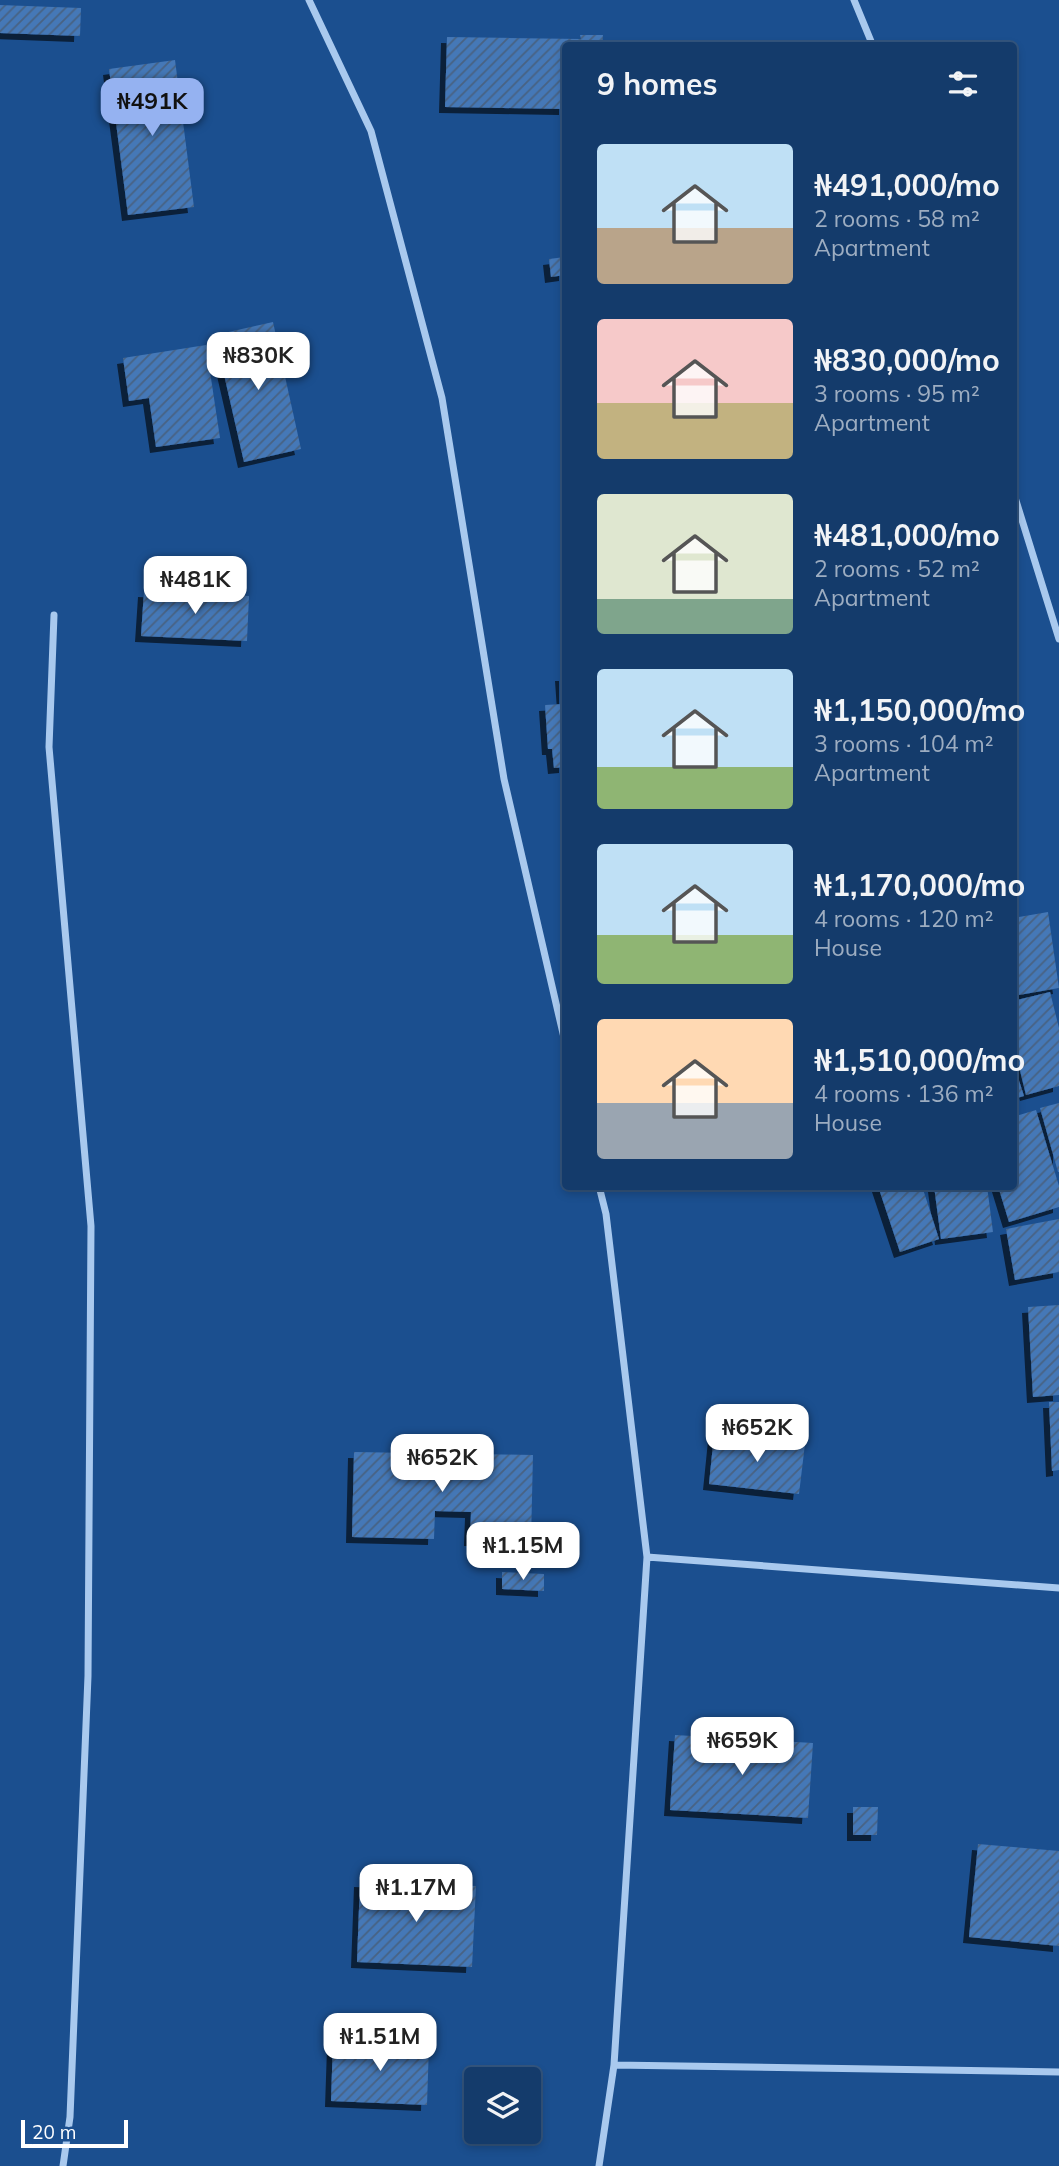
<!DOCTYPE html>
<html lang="en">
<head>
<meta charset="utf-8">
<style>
  :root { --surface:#143b6b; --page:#1d4271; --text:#f1f3f6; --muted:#9dadc1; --line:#33557e; --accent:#95b2f1 }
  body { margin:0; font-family:Mulish,sans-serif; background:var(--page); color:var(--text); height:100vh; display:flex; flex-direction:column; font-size:26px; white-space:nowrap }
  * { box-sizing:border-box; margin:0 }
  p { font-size:23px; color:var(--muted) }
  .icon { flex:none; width:38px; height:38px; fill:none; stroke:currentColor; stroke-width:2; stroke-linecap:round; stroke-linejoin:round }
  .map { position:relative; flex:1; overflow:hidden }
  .drawer { position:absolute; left:562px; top:42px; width:455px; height:1148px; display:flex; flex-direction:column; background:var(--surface); border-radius:7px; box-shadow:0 4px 10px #0003,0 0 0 2px var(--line) }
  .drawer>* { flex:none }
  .tools { position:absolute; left:464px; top:2067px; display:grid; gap:14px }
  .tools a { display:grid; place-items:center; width:77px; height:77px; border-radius:7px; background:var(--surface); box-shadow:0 4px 10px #0003,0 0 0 2px var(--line); font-size:35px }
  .scale { position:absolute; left:21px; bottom:18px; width:107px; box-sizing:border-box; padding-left:7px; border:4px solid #fff; border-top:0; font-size:19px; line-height:24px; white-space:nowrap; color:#fff; -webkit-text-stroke:5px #1b4f8f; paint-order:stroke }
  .price { position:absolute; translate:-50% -60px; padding:0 16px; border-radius:14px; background:#fff; color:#222; font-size:23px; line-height:46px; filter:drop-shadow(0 2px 4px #0008) }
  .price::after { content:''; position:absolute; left:50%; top:42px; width:21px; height:16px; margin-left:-10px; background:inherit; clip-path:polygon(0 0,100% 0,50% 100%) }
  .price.on { background:var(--accent); color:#111 }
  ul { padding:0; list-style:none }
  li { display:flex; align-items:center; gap:21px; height:175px; padding:0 35px }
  li span { display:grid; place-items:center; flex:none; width:196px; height:140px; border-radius:7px; color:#555 }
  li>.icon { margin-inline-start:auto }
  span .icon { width:84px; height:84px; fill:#fffc; stroke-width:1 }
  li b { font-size:30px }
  h2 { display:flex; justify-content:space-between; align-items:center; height:84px; padding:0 35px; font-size:30px }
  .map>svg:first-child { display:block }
  .building { fill:url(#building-hatch); filter:url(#shadow) }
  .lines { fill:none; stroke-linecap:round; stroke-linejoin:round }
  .minor { stroke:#a9c9ee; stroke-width:7 }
</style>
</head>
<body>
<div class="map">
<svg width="1059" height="2166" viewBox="0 0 1059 2166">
  <defs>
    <pattern id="building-hatch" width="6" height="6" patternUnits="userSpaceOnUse" patternTransform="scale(1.75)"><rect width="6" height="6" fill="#4478b7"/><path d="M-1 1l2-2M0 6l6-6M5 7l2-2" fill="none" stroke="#486282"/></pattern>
    <filter id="shadow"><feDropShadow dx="-6" dy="6" stdDeviation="0" flood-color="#0009"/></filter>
  </defs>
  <rect width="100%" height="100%" fill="#1b4f8f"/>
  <path class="building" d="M 0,5 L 81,8 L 80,36 L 0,33 Z
    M 580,35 L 603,35 L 602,46 L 565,46 L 565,109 L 445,107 L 447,37 L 581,39 Z
    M 175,60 L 194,207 L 128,215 L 109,69 Z
    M 565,257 L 565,275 L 551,277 L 549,259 Z
    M 273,322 L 301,449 L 244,462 L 215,335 Z
    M 206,345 L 220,438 L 156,447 L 149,398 L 129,401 L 123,358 Z
    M 144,591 L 249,596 L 247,641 L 141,636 Z
    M 561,675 L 565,675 L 565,767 L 554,768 L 552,749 L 548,749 L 545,705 L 563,704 Z
    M 1048,912 L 1059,988 L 1013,996 L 1013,918 Z
    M 1050,992 L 1059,1028 L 1059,1086 L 1026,1095 L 1013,1042 L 1013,1001 Z
    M 1013,1062 L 1024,1096 L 1013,1099 Z
    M 1059,1103 L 1059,1172 L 1058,1172 L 1040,1108 Z
    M 1036,1110 L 1059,1186 L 1059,1207 L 1009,1222 L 998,1186 L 1013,1186 L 1013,1117 Z
    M 878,1186 L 922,1186 L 939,1239 L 900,1252 Z
    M 934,1186 L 987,1186 L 993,1232 L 941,1239 Z
    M 1059,1219 L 1059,1272 L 1015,1280 L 1006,1229 Z
    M 1059,1305 L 1059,1395 L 1033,1397 L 1028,1307 Z
    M 1049,1402 L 1059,1402 L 1059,1470 L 1052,1471 Z
    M 714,1435 L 805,1444 L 799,1494 L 709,1484 Z
    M 354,1452 L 533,1455 L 531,1541 L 470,1540 L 471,1512 L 435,1511 L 434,1539 L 352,1537 Z
    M 502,1572 L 544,1574 L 544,1591 L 502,1589 Z
    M 675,1735 L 813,1743 L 808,1818 L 670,1810 Z
    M 853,1807 L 878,1807 L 877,1835 L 853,1835 Z
    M 978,1844 L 1059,1851 L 1059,1946 L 969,1937 Z
    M 360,1881 L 476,1886 L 472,1967 L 357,1962 Z
    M 333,2042 L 429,2045 L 427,2105 L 331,2101 Z"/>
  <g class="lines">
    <path class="minor" d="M 309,0 L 371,131 L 442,398 L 504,779 L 565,1042
      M 854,0 L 873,46
      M 1013,491 L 1059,639
      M 54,615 L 49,747 L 91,1226 L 88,1676 L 70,2117 L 63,2166
      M 647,1557 L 1059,1588
      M 614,2065 L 1059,2072
      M 599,2166 L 614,2065 L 647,1557 L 606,1214 L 599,1186"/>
  </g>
</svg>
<div class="tools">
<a><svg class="icon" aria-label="layers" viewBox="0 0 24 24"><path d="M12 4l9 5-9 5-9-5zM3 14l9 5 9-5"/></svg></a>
</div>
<div class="scale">20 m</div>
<b class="price on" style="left:152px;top:138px">₦491K</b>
<b class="price" style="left:258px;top:392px">₦830K</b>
<b class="price" style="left:195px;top:616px">₦481K</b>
<b class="price" style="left:757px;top:1464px">₦652K</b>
<b class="price" style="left:442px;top:1494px">₦652K</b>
<b class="price" style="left:523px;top:1582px">₦1.15M</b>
<b class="price" style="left:742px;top:1777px">₦659K</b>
<b class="price" style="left:416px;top:1924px">₦1.17M</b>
<b class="price" style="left:380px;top:2073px">₦1.51M</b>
<section class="drawer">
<h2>9 homes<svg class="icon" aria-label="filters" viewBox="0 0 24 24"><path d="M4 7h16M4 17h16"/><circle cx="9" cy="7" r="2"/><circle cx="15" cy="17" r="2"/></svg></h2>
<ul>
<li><span style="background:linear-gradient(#bfe0f5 60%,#b9a48a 0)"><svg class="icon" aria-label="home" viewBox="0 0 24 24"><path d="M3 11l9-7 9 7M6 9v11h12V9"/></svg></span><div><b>₦491,000/mo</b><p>2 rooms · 58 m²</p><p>Apartment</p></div></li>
<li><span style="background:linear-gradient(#f6c9c9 60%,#c2b280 0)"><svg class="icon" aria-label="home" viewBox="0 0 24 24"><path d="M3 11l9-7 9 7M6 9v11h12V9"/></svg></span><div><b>₦830,000/mo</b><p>3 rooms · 95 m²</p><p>Apartment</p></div></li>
<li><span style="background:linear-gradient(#dfe7d0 75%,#7fa58c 0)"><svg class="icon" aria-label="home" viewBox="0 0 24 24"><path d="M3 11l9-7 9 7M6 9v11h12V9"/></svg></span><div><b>₦481,000/mo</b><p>2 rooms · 52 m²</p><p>Apartment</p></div></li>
<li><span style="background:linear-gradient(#bfe0f5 70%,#8fb573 0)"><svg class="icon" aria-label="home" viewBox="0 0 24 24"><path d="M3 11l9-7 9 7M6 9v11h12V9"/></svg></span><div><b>₦1,150,000/mo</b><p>3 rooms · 104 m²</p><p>Apartment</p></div></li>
<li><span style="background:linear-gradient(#bfe0f5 65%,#8fb573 0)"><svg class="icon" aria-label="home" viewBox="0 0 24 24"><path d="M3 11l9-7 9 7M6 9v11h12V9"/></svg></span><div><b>₦1,170,000/mo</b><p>4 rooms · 120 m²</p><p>House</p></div></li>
<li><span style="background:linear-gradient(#ffd9b3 60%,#9aa5b1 0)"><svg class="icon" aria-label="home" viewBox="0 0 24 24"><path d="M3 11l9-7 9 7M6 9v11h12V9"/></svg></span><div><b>₦1,510,000/mo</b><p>4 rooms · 136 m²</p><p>House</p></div></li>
</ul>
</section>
</div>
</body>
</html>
